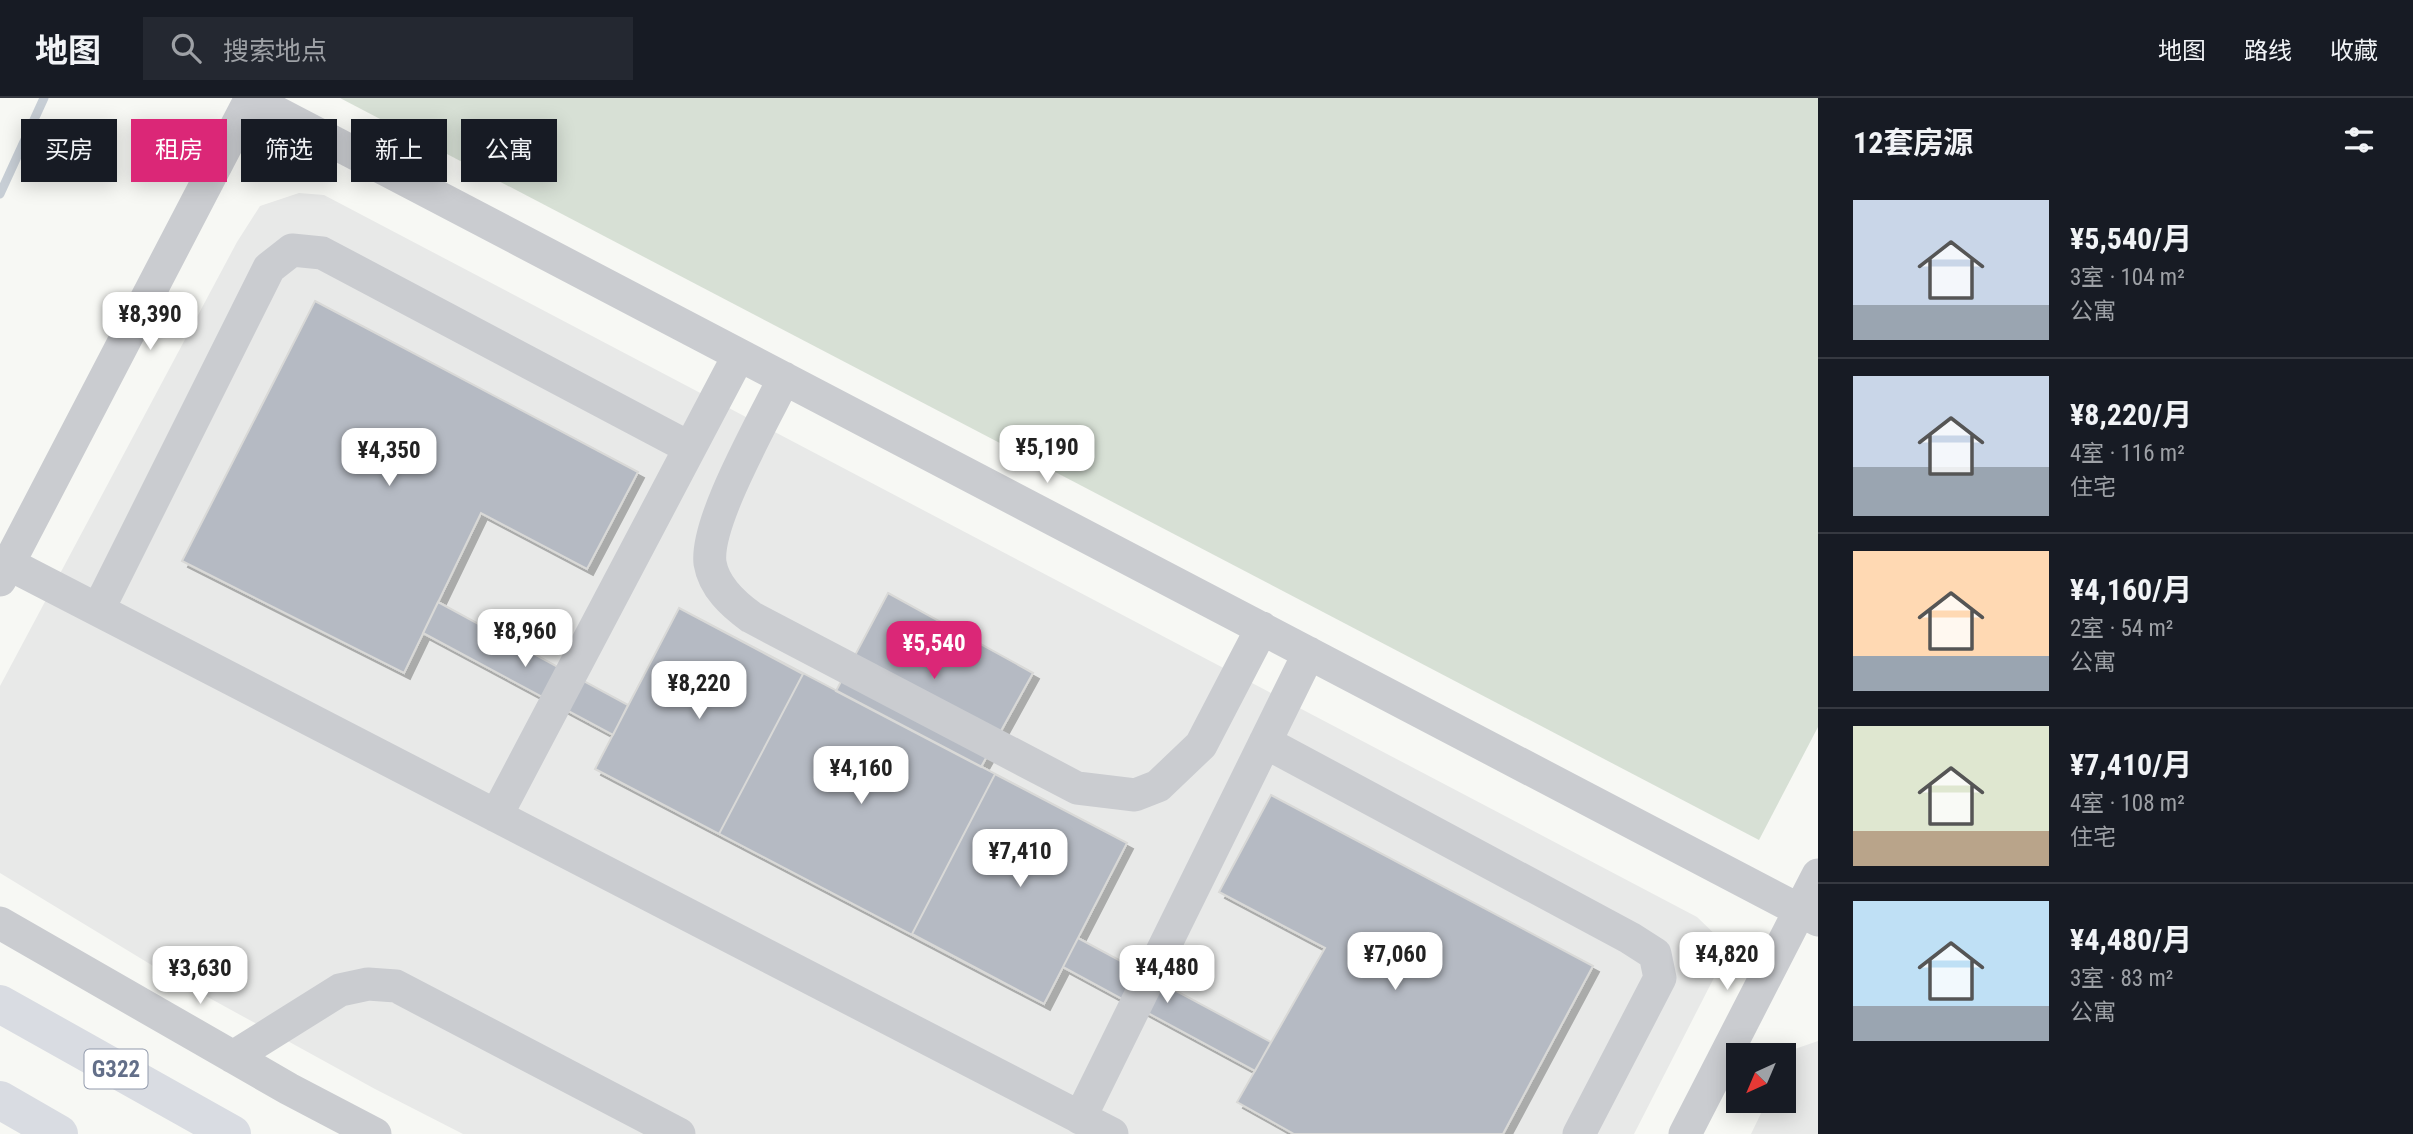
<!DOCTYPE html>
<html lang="zh">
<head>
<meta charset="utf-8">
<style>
  :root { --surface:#171b24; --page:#242831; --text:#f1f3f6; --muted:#9ea1a6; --line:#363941; --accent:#db2777 }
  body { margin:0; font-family:"Roboto Condensed","Noto Sans SC",sans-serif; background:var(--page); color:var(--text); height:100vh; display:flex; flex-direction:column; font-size:26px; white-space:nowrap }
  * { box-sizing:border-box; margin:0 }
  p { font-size:23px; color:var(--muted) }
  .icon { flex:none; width:38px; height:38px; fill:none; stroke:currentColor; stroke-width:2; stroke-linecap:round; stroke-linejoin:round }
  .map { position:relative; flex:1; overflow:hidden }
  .drawer { display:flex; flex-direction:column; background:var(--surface); width:595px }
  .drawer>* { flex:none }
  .banner { position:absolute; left:21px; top:21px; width:665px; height:63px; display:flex; gap:14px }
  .needle { width:46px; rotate:224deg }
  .controls { position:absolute; left:1726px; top:945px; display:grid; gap:14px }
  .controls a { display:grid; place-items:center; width:70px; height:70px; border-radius:0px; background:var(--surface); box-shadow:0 4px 18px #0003; font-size:35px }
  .price { position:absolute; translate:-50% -60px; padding:0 16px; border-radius:14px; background:#fff; color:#222; font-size:23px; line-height:46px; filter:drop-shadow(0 2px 4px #0008) }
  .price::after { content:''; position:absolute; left:50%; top:42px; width:21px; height:16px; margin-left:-10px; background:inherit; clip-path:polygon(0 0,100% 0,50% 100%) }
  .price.selected { background:var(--accent); color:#fff }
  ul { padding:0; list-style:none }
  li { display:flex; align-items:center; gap:21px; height:175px; padding:0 35px }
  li+li { border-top:2px solid var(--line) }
  li span { display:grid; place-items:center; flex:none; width:196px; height:140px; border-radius:0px; color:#555 }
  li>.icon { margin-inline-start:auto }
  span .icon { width:84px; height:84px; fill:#fffc; stroke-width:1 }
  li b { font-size:30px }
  h2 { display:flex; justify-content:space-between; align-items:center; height:84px; padding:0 35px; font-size:30px }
  .tag { padding:0 24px; border-radius:0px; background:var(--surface); box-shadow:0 4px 18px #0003; font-size:24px; line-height:63px }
  .tag.selected { background:var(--accent); color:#fff }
  header { display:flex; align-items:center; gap:42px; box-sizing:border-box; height:98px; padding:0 35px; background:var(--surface); border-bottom:2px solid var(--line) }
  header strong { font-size:33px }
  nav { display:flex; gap:38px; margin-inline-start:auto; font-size:24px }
  .search { width:490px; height:63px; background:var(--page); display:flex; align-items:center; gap:18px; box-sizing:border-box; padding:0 24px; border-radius:0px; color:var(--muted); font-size:26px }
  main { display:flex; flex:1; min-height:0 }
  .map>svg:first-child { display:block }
  .built { fill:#e8e9e8 }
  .green { fill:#d7e0d5 }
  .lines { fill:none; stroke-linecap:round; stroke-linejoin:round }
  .stream { stroke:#c7ced5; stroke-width:9 }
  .building { fill:#b5bac3; stroke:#d9d9d7; stroke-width:2; filter:url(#shadow) }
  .minor { stroke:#caccd0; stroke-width:33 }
  .highway { stroke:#d9dce2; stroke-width:38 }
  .labels { text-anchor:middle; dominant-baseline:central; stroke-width:7; stroke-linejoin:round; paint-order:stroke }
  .shield { fill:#fff; stroke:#929aac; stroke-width:2 }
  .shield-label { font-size:23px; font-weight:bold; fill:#636f89 }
</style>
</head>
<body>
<header>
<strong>地图</strong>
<div class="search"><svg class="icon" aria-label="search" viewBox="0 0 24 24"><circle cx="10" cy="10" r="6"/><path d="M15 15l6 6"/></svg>搜索地点</div>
<nav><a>地图</a><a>路线</a><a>收藏</a></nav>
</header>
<main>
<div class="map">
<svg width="1818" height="1036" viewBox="0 0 1818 1036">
  <defs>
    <filter id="shadow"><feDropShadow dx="6" dy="6" stdDeviation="0" flood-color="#0004"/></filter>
  </defs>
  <rect width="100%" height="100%" fill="#f7f8f4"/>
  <path class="built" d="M 299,95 L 324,97 L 1697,819 L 1723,844 L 1720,868 L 1634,1036 L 463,1036 L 375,991 L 173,880 L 0,775 L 0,588 L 237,144 L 260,108 Z
    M 1818,943 L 1818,1036 L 1751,1036 L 1767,1003 L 1783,1003 L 1783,970 L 1792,952 Z"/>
  <path class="green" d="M 340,0 L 1818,0 L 1818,629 L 1759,742 Z"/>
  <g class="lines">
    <path class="stream" d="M 0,96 L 44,0"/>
  </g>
  <path class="building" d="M 315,203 L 638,374 L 587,471 L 481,415 L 404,575 L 182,463 Z
    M 888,495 L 1033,575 L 981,669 L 836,593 Z
    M 438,504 L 628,607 L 613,637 L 423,535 Z
    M 679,510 L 1127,745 L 1044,906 L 595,671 Z
    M 679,510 L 803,576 L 719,736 L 595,671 Z
    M 995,676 L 1127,745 L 1044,906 L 912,836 Z
    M 1271,697 L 1593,868 L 1503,1036 L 1294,1036 L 1237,1004 L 1325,850 L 1219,794 Z
    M 1078,840 L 1271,944 L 1255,973 L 1063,869 Z"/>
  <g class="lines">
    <path class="minor" d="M 249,0 L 1818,822
      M 784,280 C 765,321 705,423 710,465 C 714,489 733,506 751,519 L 1077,690 L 1135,697 L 1158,688 L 1201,647 L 1262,530
      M 9,466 L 1112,1036
      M 0,482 L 251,0
      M 98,512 L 269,170 L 292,152 L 322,155 L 690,350
      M 1265,644 L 1630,840 L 1655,856 L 1660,880 L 1579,1036
      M 496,718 L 739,257
      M 0,825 L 289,991 L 375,1036
      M 233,959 L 340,892 L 368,886 L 396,888 L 679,1036
      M 1080,1020 L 1309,555
      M 1685,1036 L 1818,777"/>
    <path class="highway" d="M 0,906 L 232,1036
      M 0,1002 L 59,1036"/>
  </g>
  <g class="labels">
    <rect class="shield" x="84.5" y="951.5" width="63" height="39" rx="5"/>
    <g class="shield-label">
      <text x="116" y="971">G322</text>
    </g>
  </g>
</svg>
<div class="controls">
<a><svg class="needle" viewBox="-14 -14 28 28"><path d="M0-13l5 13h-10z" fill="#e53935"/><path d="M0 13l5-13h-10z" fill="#9ea1a6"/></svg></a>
</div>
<b class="price" style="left:150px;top:254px">¥8,390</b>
<b class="price" style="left:1047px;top:387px">¥5,190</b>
<b class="price" style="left:389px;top:390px">¥4,350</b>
<b class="price" style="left:525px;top:571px">¥8,960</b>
<b class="price selected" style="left:934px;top:583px">¥5,540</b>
<b class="price" style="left:699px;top:623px">¥8,220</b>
<b class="price" style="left:861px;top:708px">¥4,160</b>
<b class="price" style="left:1020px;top:791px">¥7,410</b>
<b class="price" style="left:1395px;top:894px">¥7,060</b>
<b class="price" style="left:1727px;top:894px">¥4,820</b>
<b class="price" style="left:1167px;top:907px">¥4,480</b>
<b class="price" style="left:200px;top:908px">¥3,630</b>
<div class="banner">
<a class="tag">买房</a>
<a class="tag selected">租房</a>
<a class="tag">筛选</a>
<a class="tag">新上</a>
<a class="tag">公寓</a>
</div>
</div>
<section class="drawer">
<h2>12套房源<svg class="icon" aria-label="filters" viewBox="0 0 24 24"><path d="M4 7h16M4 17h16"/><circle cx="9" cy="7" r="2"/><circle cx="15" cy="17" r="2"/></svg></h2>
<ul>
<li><span style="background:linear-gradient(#c9d6e8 75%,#9aa5b1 0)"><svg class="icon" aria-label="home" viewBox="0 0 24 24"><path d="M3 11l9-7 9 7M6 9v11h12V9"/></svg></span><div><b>¥5,540/月</b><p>3室 · 104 m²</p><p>公寓</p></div></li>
<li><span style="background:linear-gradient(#c9d6e8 65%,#9aa5b1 0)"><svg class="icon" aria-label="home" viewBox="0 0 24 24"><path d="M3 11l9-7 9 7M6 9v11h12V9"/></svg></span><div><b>¥8,220/月</b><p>4室 · 116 m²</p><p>住宅</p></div></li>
<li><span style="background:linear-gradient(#ffd9b3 75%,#9aa5b1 0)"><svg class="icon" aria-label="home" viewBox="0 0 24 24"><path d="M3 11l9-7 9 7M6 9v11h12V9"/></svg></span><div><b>¥4,160/月</b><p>2室 · 54 m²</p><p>公寓</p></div></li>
<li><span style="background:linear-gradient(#dfe7d0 75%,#b9a48a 0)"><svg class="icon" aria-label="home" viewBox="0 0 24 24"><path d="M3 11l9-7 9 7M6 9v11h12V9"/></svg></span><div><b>¥7,410/月</b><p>4室 · 108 m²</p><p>住宅</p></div></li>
<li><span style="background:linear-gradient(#bfe0f5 75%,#9aa5b1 0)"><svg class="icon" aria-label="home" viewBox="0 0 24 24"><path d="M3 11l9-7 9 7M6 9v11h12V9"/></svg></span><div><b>¥4,480/月</b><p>3室 · 83 m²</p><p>公寓</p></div></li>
</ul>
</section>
</main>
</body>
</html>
